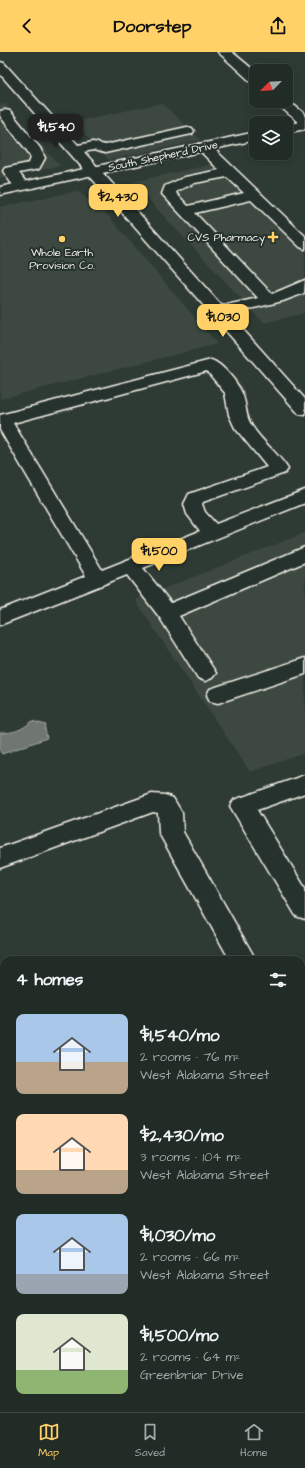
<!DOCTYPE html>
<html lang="en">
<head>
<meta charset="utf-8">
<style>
  :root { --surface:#222c27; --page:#2a342f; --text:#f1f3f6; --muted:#a2a7a7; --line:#3f4844; --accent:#ffd166 }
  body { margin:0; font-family:"Architects Daughter",sans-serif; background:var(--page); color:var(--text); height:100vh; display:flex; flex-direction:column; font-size:15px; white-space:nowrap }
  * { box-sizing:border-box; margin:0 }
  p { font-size:13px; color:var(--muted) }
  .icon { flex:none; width:22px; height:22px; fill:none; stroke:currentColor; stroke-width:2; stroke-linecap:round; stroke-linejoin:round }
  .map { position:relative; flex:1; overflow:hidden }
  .side { position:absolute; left:0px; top:904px; width:305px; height:456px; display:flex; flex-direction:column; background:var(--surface); border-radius:12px 12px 0 0; box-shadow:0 2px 10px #0003,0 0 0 1px var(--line) }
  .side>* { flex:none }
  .needle { width:26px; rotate:246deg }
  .fabs { position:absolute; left:249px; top:12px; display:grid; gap:8px }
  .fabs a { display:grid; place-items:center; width:44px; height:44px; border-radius:8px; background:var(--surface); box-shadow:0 2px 10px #0003,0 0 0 1px var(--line); font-size:20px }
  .price { position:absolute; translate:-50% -34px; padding:0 9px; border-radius:8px; background:var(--accent); color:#111; font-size:13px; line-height:26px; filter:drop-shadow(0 1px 2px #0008) }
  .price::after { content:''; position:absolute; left:50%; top:24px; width:12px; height:9px; margin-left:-6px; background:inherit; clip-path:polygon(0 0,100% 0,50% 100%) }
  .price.on { background:#222; color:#fff }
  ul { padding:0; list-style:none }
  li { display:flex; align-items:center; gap:12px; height:100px; padding:0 16px }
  li span { display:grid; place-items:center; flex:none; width:112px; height:80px; border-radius:8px; color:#555 }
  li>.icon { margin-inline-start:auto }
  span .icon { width:48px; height:48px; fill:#fffc; stroke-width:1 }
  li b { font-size:17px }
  h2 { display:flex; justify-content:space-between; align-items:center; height:48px; padding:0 16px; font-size:17px }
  header { display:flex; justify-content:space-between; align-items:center; height:52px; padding:0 16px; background:var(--accent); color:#111; font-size:18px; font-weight:700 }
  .tabs { display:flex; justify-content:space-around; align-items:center; height:56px; border-top:1px solid var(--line); background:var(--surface); font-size:11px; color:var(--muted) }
  .tabs a { display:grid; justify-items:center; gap:2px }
  .tabs .on { color:var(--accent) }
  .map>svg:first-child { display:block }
  .built { fill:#3c4841 }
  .water { fill:#6f7770; stroke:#a4a8a0 }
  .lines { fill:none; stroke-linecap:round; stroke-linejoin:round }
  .minor-casing { stroke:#f4f1e8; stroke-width:3 }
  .major-casing { stroke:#f4f1e8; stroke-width:3 }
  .minor { fill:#26332d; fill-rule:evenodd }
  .major { fill:#26332d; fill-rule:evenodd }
  .poi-dot { fill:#ffd166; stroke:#26332d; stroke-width:1.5 }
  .labels { text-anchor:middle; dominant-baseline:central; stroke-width:4; stroke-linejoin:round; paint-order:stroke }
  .far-street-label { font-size:11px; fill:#f4f1e8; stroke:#26332d }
  .far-poi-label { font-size:11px; fill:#f4f1e8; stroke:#26332d; text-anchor:end }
</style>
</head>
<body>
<header><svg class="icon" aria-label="back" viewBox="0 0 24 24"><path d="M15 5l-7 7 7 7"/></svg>Doorstep<svg class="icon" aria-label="share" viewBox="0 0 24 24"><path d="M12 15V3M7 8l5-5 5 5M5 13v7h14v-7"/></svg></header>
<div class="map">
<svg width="305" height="1360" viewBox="0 0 305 1360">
  <rect width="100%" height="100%" fill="#2e3b34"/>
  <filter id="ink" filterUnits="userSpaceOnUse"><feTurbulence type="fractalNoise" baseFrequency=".025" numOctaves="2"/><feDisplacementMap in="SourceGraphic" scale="8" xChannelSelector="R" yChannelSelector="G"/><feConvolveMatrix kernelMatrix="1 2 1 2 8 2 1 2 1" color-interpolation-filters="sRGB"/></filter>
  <g filter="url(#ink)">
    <path class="built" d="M 162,51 L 201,88 L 109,108 L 73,70 Z
      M 5,52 L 60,114 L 0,126 L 0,53 Z
      M 227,109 L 305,186 L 305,261 L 264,271 L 132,130 Z
      M 77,139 L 105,160 L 217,292 L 0,347 L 0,155 Z
      M 305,481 L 305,701 L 250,720 L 135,548 Z"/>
    <path class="water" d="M 32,669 L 46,673 L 45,677 L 47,686 L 2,702 L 0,699 L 0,681 C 14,681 22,678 32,669 Z"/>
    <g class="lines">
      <g class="minor-casing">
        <path id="minor" d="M 218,0 L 232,0 L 256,20 L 256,31 L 251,30 Z
          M 0,10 L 4,11 L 78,93 L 93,90 L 105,93 L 187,75 L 192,76 L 194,79 L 192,82 L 187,83 L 105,101 L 93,98 L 84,100 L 222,254 L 258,246 L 162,142 L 165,134 L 185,125 L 219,118 L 199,98 L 197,95 L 199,92 L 204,91 L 209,92 L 305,184 L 305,197 L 300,195 L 251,148 L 195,161 L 272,242 L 305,228 L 304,241 L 283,249 L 229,262 L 305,347 L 305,363 L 299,362 L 0,22 ZM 227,125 L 244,141 L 188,154 L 176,141 L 177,139 L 195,131 Z
          M 286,47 L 305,62 L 305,73 L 300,72 L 274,49 L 286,49 Z
          M 5,58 L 10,59 L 40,96 L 45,106 L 39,117 L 19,121 L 29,134 L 27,137 C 15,140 9,128 3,119 L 5,116 L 29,111 L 31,106 L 28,100 L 0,64 L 0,59 Z
          M 211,308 C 222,311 240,333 243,344 C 247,355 245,364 252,374 C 262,390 278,401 288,417 L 285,421 L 203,450 L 202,452 L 205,460 L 216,472 L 305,438 L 305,451 L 143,516 L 171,551 L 305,495 L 305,510 L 179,564 L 216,621 L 212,626 L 205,629 L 198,626 L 160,566 L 127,523 L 0,573 L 0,558 L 86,524 L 0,378 L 0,363 ZM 207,319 L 225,341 L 229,363 L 235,376 L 267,415 L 189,442 L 184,452 L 187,462 L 200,479 L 102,518 L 13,371 Z
          M 305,606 L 305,622 L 218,651 L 210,649 L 207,643 L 210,637 Z
          M 305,723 L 305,741 L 257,758 L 305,836 L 305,867 L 296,864 L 230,754 L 234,748 Z
          M 152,742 L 165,743 L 173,746 L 182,761 L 183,780 L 256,908 L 230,908 L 159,781 L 158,761 L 153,760 L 0,816 L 0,796 Z
          M 301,999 L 305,1000 L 305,1047 L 301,1049 Z
          M 0,1042 L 4,1044 L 4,1077 L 0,1075 Z
          M 4,1157 L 4,1185 L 0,1186 L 0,1158 Z
          M 305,1206 L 305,1236 L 301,1238 L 301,1208 Z
          M 0,1276 L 4,1277 L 4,1317 L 0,1316 Z"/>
      </g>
      <g class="major-casing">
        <path id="major" d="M 305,69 L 305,77 L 286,81 L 286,73 Z
          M 256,80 L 256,88 L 0,143 L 0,135 Z"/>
      </g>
      <use href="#minor" class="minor"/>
      <use href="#major" class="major"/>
    </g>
  </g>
  <g class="poi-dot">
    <path d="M271 179h4v4h4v4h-4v4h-4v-4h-4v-4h4z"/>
    <circle cx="62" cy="187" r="4"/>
  </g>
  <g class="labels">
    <g class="far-street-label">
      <text transform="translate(163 104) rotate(-12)">South Shepherd Drive</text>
    </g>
    <g class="far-poi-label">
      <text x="265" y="185">CVS Pharmacy</text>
      <text x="62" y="200" text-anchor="middle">Whole Earth<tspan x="62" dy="13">Provision Co.</tspan></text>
    </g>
  </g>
</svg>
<div class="fabs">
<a><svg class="needle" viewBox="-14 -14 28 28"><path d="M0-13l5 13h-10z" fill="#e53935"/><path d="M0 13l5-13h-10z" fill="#a2a7a7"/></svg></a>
<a><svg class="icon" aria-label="layers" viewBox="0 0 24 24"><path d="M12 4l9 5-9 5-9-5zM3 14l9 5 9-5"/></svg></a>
</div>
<b class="price on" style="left:56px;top:96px">$1,540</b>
<b class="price" style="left:118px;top:166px">$2,430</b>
<b class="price" style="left:223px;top:286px">$1,030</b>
<b class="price" style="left:159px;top:520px">$1,500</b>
<section class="side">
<h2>4 homes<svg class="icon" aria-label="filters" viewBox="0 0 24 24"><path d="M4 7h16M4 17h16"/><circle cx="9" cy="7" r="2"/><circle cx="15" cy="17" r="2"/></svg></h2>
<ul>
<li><span style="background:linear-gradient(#a9c7e8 60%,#b9a48a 0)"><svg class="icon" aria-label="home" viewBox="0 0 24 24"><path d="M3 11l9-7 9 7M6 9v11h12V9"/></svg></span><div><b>$1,540/mo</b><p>2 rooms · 76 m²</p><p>West Alabama Street</p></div></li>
<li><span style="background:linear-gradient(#ffd9b3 70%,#b9a48a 0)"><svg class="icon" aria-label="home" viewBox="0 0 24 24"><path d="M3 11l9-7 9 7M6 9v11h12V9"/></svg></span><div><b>$2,430/mo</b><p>3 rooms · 104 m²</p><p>West Alabama Street</p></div></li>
<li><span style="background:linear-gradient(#a9c7e8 75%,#9aa5b1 0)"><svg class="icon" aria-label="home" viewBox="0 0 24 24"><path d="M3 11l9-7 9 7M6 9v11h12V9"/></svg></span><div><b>$1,030/mo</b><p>2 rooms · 66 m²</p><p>West Alabama Street</p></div></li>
<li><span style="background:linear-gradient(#dfe7d0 70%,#8fb573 0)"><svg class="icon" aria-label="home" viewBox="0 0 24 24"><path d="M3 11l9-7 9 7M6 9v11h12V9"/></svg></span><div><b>$1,500/mo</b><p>2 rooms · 64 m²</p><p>Greenbriar Drive</p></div></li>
</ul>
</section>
</div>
<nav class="tabs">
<a class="on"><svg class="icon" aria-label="map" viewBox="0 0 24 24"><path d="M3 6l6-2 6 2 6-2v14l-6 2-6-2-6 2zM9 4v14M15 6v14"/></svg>Map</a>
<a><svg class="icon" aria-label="saved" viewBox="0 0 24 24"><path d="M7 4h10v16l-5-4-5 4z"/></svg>Saved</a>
<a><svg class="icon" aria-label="home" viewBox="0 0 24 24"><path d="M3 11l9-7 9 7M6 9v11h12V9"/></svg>Home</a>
</nav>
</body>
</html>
